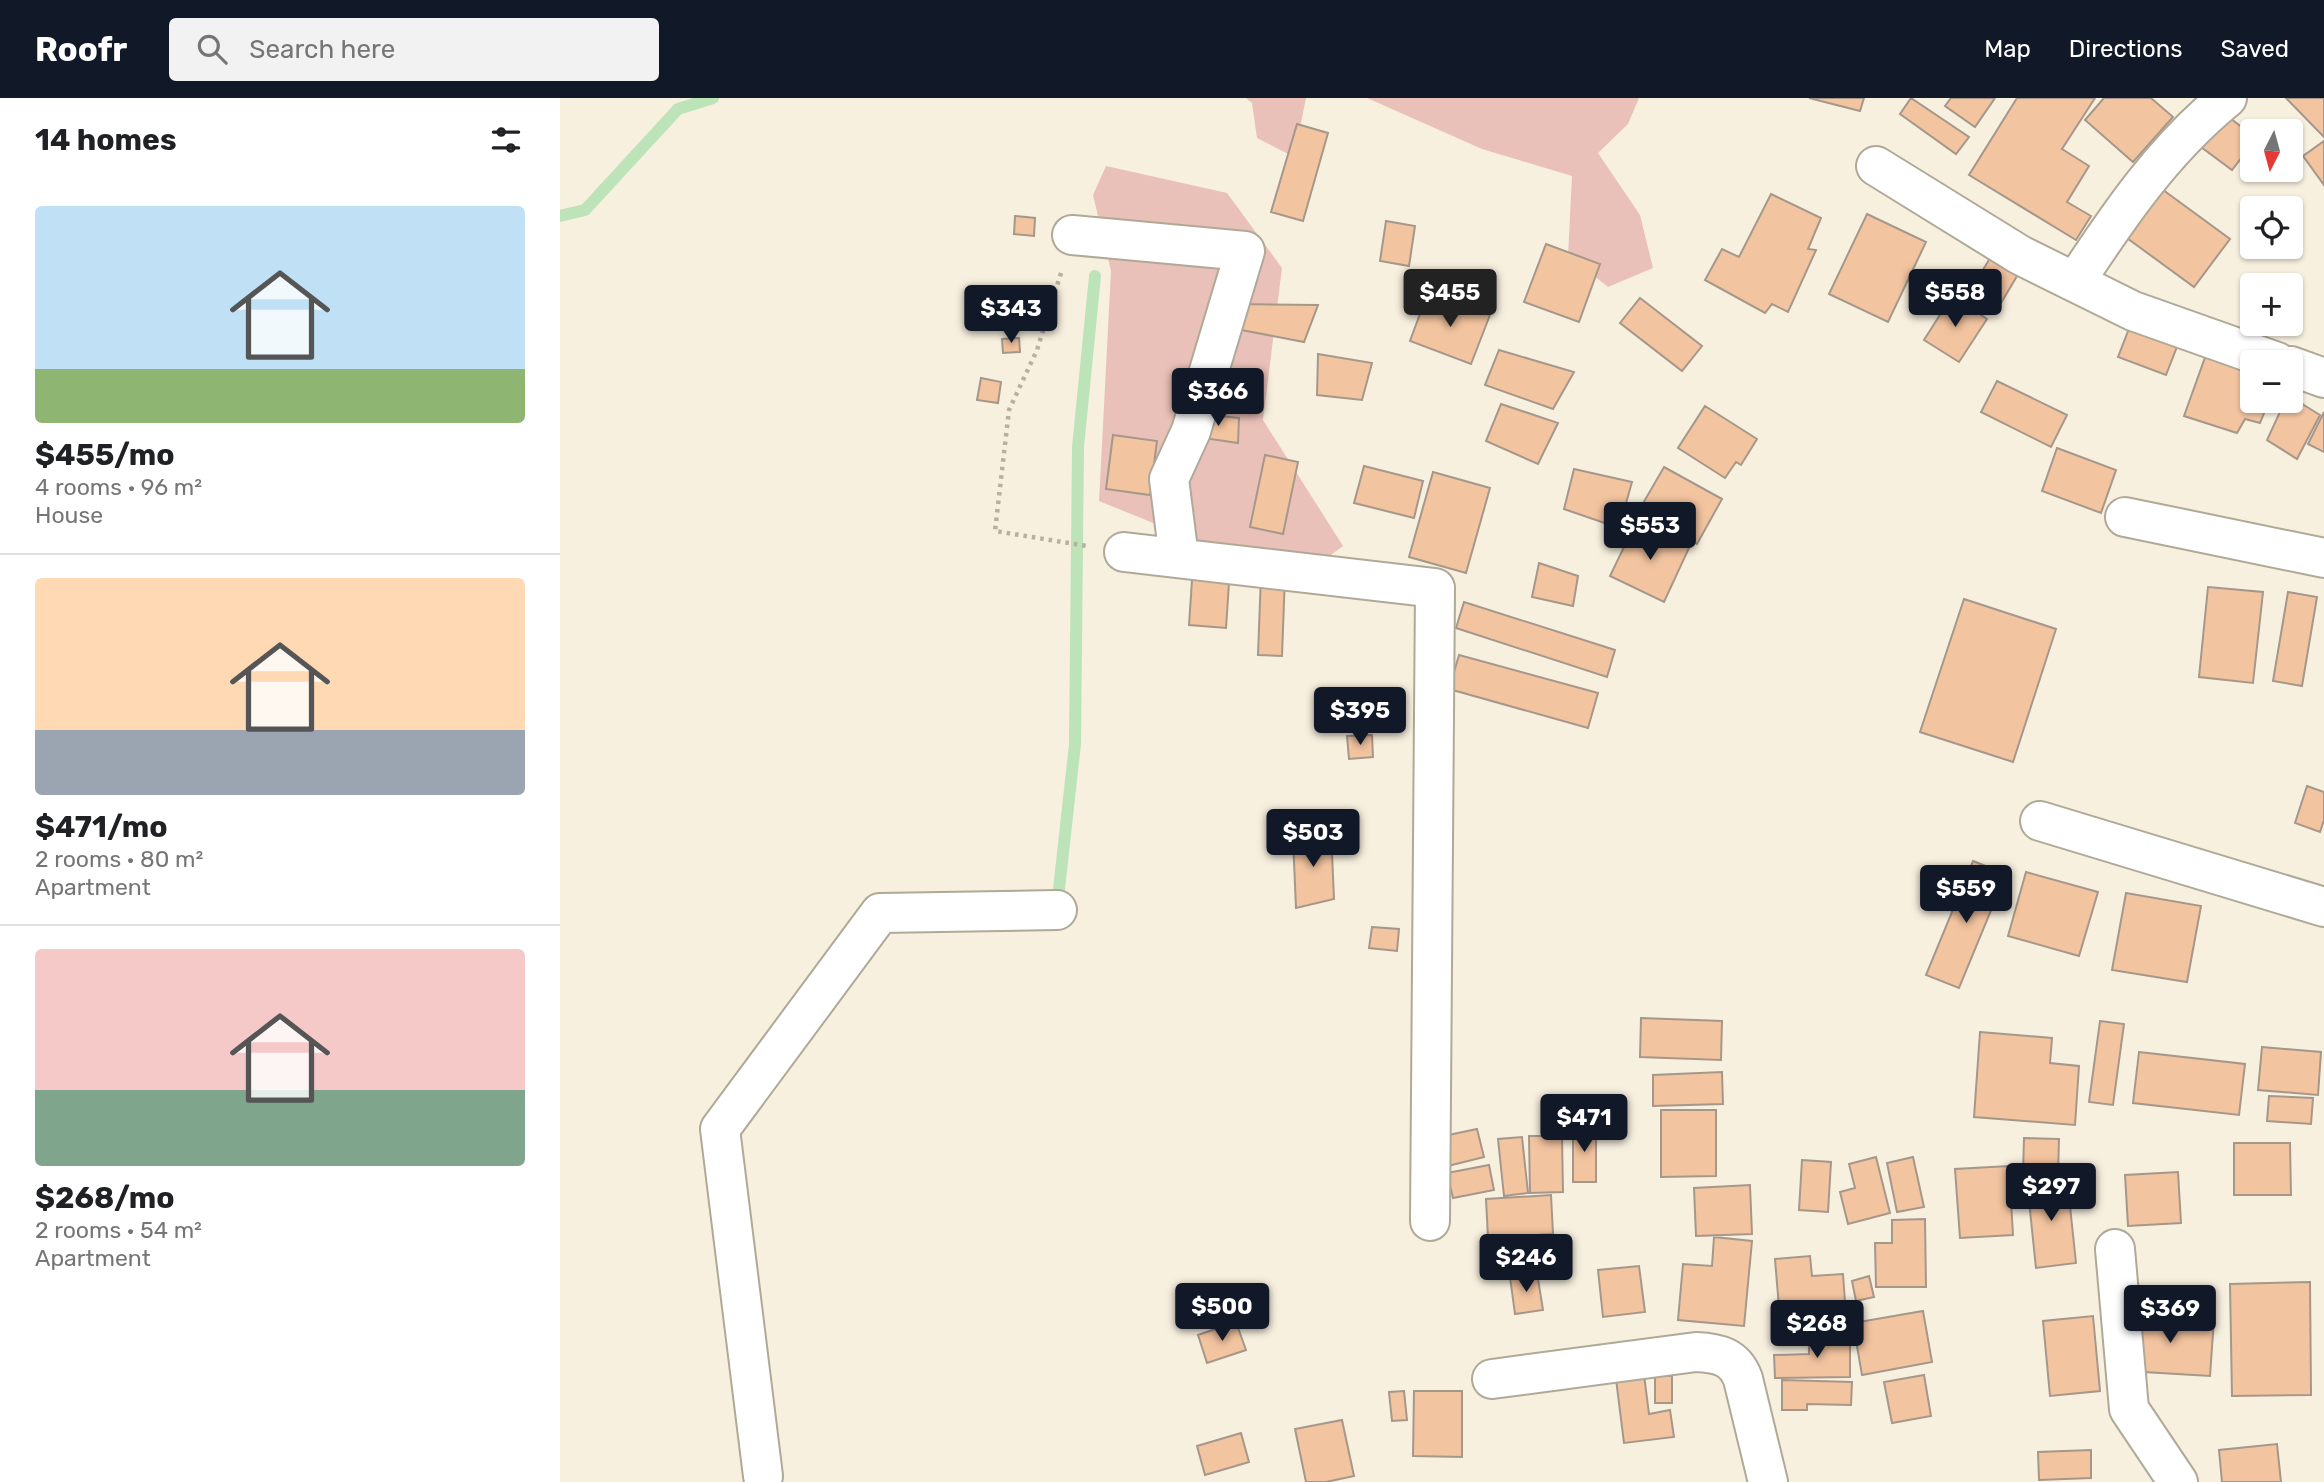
<!DOCTYPE html>
<html lang="en">
<head>
<meta charset="utf-8">
<style>
  :root { --surface:#fff; --page:#f2f2f2; --text:#202124; --muted:#757577; --line:#e0e0e0; --accent:#111827 }
  body { margin:0; font-family:Rubik,sans-serif; background:var(--page); color:var(--text); height:100vh; display:flex; flex-direction:column; font-size:26px; white-space:nowrap }
  * { box-sizing:border-box; margin:0 }
  p { font-size:23px; color:var(--muted) }
  .icon { flex:none; width:38px; height:38px; fill:none; stroke:currentColor; stroke-width:2; stroke-linecap:round; stroke-linejoin:round }
  .map { position:relative; flex:1; overflow:hidden }
  .side { display:flex; flex-direction:column; background:var(--surface); width:560px }
  .side>* { flex:none }
  .needle { width:46px; rotate:186deg }
  .fabs { position:absolute; left:1680px; top:21px; display:grid; gap:14px }
  .fabs a { display:grid; place-items:center; width:63px; height:63px; border-radius:7px; background:var(--surface); box-shadow:0 2px 5px #0004; font-size:35px }
  .price { position:absolute; translate:-50% -60px; padding:0 16px; border-radius:7px; background:var(--accent); color:#fff; font-size:23px; line-height:46px; filter:drop-shadow(0 2px 4px #0008) }
  .price::after { content:''; position:absolute; left:50%; top:42px; width:21px; height:16px; margin-left:-10px; background:inherit; clip-path:polygon(0 0,100% 0,50% 100%) }
  .price.current { background:#222; color:#fff }
  ul { padding:0; list-style:none }
  li { display:grid; align-content:center; gap:14px; height:371px; padding:0 35px }
  li+li { border-top:2px solid var(--line) }
  li span { display:grid; place-items:center; height:217px; border-radius:7px; color:#555 }
  li>.icon { margin-inline-start:auto }
  span .icon { width:126px; height:126px; fill:#fffc; stroke-width:1 }
  li b { font-size:30px }
  h2 { display:flex; justify-content:space-between; align-items:center; height:84px; padding:0 35px; font-size:30px }
  header { display:flex; align-items:center; gap:42px; box-sizing:border-box; height:98px; padding:0 35px; background:var(--accent); color:#fff }
  header strong { font-size:33px }
  nav { display:flex; gap:38px; margin-inline-start:auto; font-size:24px }
  .search { width:490px; height:63px; background:var(--page); display:flex; align-items:center; gap:18px; box-sizing:border-box; padding:0 24px; border-radius:7px; color:var(--muted); font-size:26px }
  main { display:flex; flex:1; min-height:0 }
  .map>svg:first-child { display:block }
  .green { fill:#eac1b9 }
  .lines { fill:none; stroke-linecap:round; stroke-linejoin:round }
  .stream { stroke:#bce4b8; stroke-width:12 }
  .building { fill:#f3c4a0; stroke:#a6978b; stroke-width:2 }
  .minor-casing { stroke:#b0a998; stroke-width:42 }
  .path { stroke:#b6b0a2; stroke-width:4.5; stroke-dasharray:3.5 5; stroke-linecap:butt }
  .minor { stroke:#fff; stroke-width:38 }
</style>
</head>
<body>
<header>
<strong>Roofr</strong>
<div class="search"><svg class="icon" aria-label="search" viewBox="0 0 24 24"><circle cx="10" cy="10" r="6"/><path d="M15 15l6 6"/></svg>Search here</div>
<nav><a>Map</a><a>Directions</a><a>Saved</a></nav>
</header>
<main>
<section class="side">
<h2>14 homes<svg class="icon" aria-label="filters" viewBox="0 0 24 24"><path d="M4 7h16M4 17h16"/><circle cx="9" cy="7" r="2"/><circle cx="15" cy="17" r="2"/></svg></h2>
<ul>
<li><span style="background:linear-gradient(#bfe0f5 75%,#8fb573 0)"><svg class="icon" aria-label="home" viewBox="0 0 24 24"><path d="M3 11l9-7 9 7M6 9v11h12V9"/></svg></span><div><b>$455/mo</b><p>4 rooms · 96 m²</p><p>House</p></div></li>
<li><span style="background:linear-gradient(#ffd9b3 70%,#9aa5b1 0)"><svg class="icon" aria-label="home" viewBox="0 0 24 24"><path d="M3 11l9-7 9 7M6 9v11h12V9"/></svg></span><div><b>$471/mo</b><p>2 rooms · 80 m²</p><p>Apartment</p></div></li>
<li><span style="background:linear-gradient(#f6c9c9 65%,#7fa58c 0)"><svg class="icon" aria-label="home" viewBox="0 0 24 24"><path d="M3 11l9-7 9 7M6 9v11h12V9"/></svg></span><div><b>$268/mo</b><p>2 rooms · 54 m²</p><p>Apartment</p></div></li>
</ul>
</section>
<div class="map">
<svg width="1764" height="1384" viewBox="0 0 1764 1384">
  <rect width="100%" height="100%" fill="#f8f0df"/>
  <path class="green" d="M 686,0 L 746,0 L 734,59 L 697,40 L 692,5 Z
    M 807,0 L 1079,0 L 1068,26 L 1038,55 L 1080,117 L 1093,170 L 1048,189 L 1008,157 L 1012,78 L 922,51 Z
    M 546,68 L 667,95 L 722,170 L 703,322 L 783,448 L 736,483 L 539,403 L 551,173 L 533,97 Z"/>
  <g class="lines">
    <path class="stream" d="M 0,118 L 25,112 L 118,11 L 153,0
      M 497,809 L 515,646 L 518,349 L 535,178"/>
  </g>
  <path class="building" d="M 1249,0 L 1304,0 L 1300,13 Z
    M 1351,0 L 1409,39 L 1396,56 L 1340,16 Z
    M 1391,0 L 1435,0 L 1415,29 L 1385,8 Z
    M 1457,0 L 1535,0 L 1502,51 L 1529,68 L 1507,104 L 1531,118 L 1516,142 L 1409,77 Z
    M 1544,0 L 1591,0 L 1613,19 L 1573,64 L 1525,22 Z
    M 1726,0 L 1764,0 L 1764,39 Z
    M 1666,17 L 1692,37 L 1692,46 L 1672,72 L 1641,49 Z
    M 737,26 L 768,35 L 743,123 L 711,114 Z
    M 1764,43 L 1764,87 L 1743,58 Z
    M 1595,86 L 1670,141 L 1634,189 L 1560,135 Z
    M 1211,96 L 1261,120 L 1248,151 L 1256,152 L 1228,214 L 1212,206 L 1205,215 L 1145,182 L 1162,151 L 1179,159 Z
    M 1307,116 L 1366,144 L 1328,224 L 1269,196 Z
    M 455,118 L 475,120 L 474,138 L 454,136 Z
    M 826,123 L 855,128 L 849,168 L 820,163 Z
    M 986,146 L 1040,166 L 1019,224 L 964,204 Z
    M 1432,157 L 1460,173 L 1435,215 L 1407,198 Z
    M 867,197 L 930,217 L 911,266 L 850,243 Z
    M 1392,198 L 1427,221 L 1399,264 L 1364,242 Z
    M 1080,200 L 1142,248 L 1122,273 L 1060,225 Z
    M 679,206 L 758,207 L 744,244 L 676,231 Z
    M 1572,223 L 1620,241 L 1606,277 L 1558,259 Z
    M 459,240 L 460,254 L 443,255 L 442,241 Z
    M 939,252 L 1014,274 L 993,311 L 925,287 Z
    M 1647,254 L 1692,266 L 1692,303 L 1709,303 L 1700,325 L 1685,321 L 1677,335 L 1624,318 Z
    M 758,256 L 812,265 L 802,302 L 757,297 Z
    M 421,280 L 441,284 L 438,305 L 417,302 Z
    M 1437,283 L 1507,317 L 1491,349 L 1421,314 Z
    M 1731,299 L 1760,317 L 1737,361 L 1707,342 L 1725,303 L 1731,303 Z
    M 941,306 L 998,325 L 978,366 L 926,343 Z
    M 1145,308 L 1197,341 L 1181,367 L 1176,364 L 1165,380 L 1118,350 Z
    M 1764,314 L 1764,354 L 1748,346 Z
    M 638,316 L 679,320 L 678,345 L 637,339 Z
    M 553,337 L 597,343 L 590,397 L 546,391 Z
    M 1497,350 L 1556,372 L 1541,415 L 1482,393 Z
    M 705,357 L 738,364 L 723,436 L 690,429 Z
    M 804,368 L 863,383 L 854,420 L 794,405 Z
    M 1104,369 L 1162,401 L 1137,446 L 1078,414 Z
    M 1014,371 L 1072,384 L 1059,430 L 1004,411 Z
    M 873,374 L 930,390 L 906,475 L 849,459 Z
    M 1076,424 L 1129,450 L 1104,504 L 1050,478 Z
    M 979,465 L 1018,478 L 1013,508 L 972,499 Z
    M 633,467 L 670,470 L 666,530 L 629,527 Z
    M 701,477 L 725,477 L 722,558 L 698,557 Z
    M 1648,489 L 1703,494 L 1693,585 L 1639,579 Z
    M 1728,494 L 1757,499 L 1742,588 L 1713,583 Z
    M 1404,501 L 1496,531 L 1453,664 L 1360,634 Z
    M 904,504 L 1055,552 L 1047,579 L 896,530 Z
    M 899,557 L 1038,595 L 1028,630 L 889,591 Z
    M 812,637 L 813,659 L 789,661 L 787,638 Z
    M 1747,688 L 1764,694 L 1764,722 L 1760,734 L 1735,725 Z
    M 771,732 L 774,801 L 736,810 L 733,740 Z
    M 1413,763 L 1446,776 L 1399,890 L 1366,877 Z
    M 1466,774 L 1538,794 L 1519,858 L 1448,838 Z
    M 1566,795 L 1641,808 L 1627,884 L 1552,872 Z
    M 812,829 L 839,831 L 837,853 L 809,850 Z
    M 1081,920 L 1162,923 L 1161,962 L 1080,959 Z
    M 1540,923 L 1564,926 L 1553,1007 L 1529,1004 Z
    M 1420,934 L 1492,940 L 1490,965 L 1519,968 L 1515,1027 L 1414,1019 Z
    M 1702,949 L 1761,954 L 1758,997 L 1698,992 Z
    M 1579,954 L 1685,966 L 1679,1017 L 1573,1005 Z
    M 1162,974 L 1163,1006 L 1093,1008 L 1093,977 Z
    M 1709,998 L 1753,1000 L 1751,1026 L 1707,1023 Z
    M 1101,1012 L 1156,1012 L 1156,1078 L 1101,1079 Z
    M 1013,1024 L 1036,1032 L 1036,1084 L 1013,1084 Z
    M 917,1031 L 924,1059 L 880,1070 L 874,1040 Z
    M 969,1038 L 1002,1038 L 1003,1094 L 970,1095 Z
    M 962,1039 L 968,1095 L 944,1098 L 938,1041 Z
    M 1464,1040 L 1499,1041 L 1498,1076 L 1463,1075 Z
    M 1674,1045 L 1730,1045 L 1731,1097 L 1674,1097 Z
    M 1316,1059 L 1330,1115 L 1288,1126 L 1280,1094 L 1295,1090 L 1289,1066 Z
    M 1353,1059 L 1364,1109 L 1337,1114 L 1327,1065 Z
    M 1242,1062 L 1271,1064 L 1268,1114 L 1239,1112 Z
    M 929,1067 L 934,1092 L 893,1100 L 887,1075 Z
    M 1449,1068 L 1453,1137 L 1400,1140 L 1395,1071 Z
    M 1618,1074 L 1621,1125 L 1568,1128 L 1565,1077 Z
    M 1507,1080 L 1516,1165 L 1476,1170 L 1467,1084 Z
    M 1190,1087 L 1192,1136 L 1136,1138 L 1134,1090 Z
    M 991,1097 L 993,1136 L 928,1140 L 926,1101 Z
    M 1365,1121 L 1366,1189 L 1316,1189 L 1315,1145 L 1332,1145 L 1332,1122 Z
    M 1154,1139 L 1192,1143 L 1184,1228 L 1118,1222 L 1123,1166 L 1152,1168 Z
    M 994,1142 L 996,1170 L 941,1174 L 939,1146 Z
    M 1250,1158 L 1252,1178 L 1283,1176 L 1286,1218 L 1220,1222 L 1215,1161 Z
    M 1079,1168 L 1085,1214 L 1043,1219 L 1038,1172 Z
    M 977,1175 L 983,1212 L 955,1216 L 950,1179 Z
    M 1309,1178 L 1314,1199 L 1296,1203 L 1292,1183 Z
    M 1750,1184 L 1751,1297 L 1672,1298 L 1670,1186 Z
    M 1363,1213 L 1372,1264 L 1302,1277 L 1293,1225 Z
    M 1571,1215 L 1654,1221 L 1650,1278 L 1567,1273 Z
    M 1533,1218 L 1540,1293 L 1490,1298 L 1483,1223 Z
    M 676,1224 L 686,1252 L 647,1265 L 638,1237 Z
    M 1290,1238 L 1290,1279 L 1215,1280 L 1214,1257 L 1249,1256 L 1249,1239 Z
    M 1084,1277 L 1089,1316 L 1110,1312 L 1114,1339 L 1064,1345 L 1056,1281 Z
    M 1364,1277 L 1371,1318 L 1332,1325 L 1324,1284 Z
    M 1095,1278 L 1112,1278 L 1112,1305 L 1095,1305 Z
    M 1222,1282 L 1292,1284 L 1291,1307 L 1247,1306 L 1247,1312 L 1222,1312 Z
    M 844,1293 L 847,1322 L 832,1323 L 829,1294 Z
    M 854,1293 L 902,1293 L 902,1359 L 853,1358 Z
    M 782,1322 L 794,1378 L 766,1384 L 746,1384 L 735,1331 Z
    M 681,1335 L 689,1364 L 645,1377 L 637,1348 Z
    M 1717,1346 L 1721,1384 L 1662,1384 L 1659,1352 Z
    M 1531,1352 L 1531,1380 L 1479,1382 L 1478,1354 Z"/>
  <g class="lines">
    <g class="minor-casing">
      <path id="minor" d="M 1316,68 L 1460,157 L 1573,213 L 1717,264
        M 512,137 L 685,153 L 631,333 L 609,381 L 619,460
        M 1515,184 C 1559,117 1604,51 1667,0
        M 1731,268 L 1764,280
        M 1565,419 L 1764,460
        M 564,454 L 875,490 L 870,1123
        M 1480,723 L 1764,809
        M 1555,1151 L 1569,1311 L 1618,1384
        M 932,1281 L 1136,1254 C 1159,1255 1175,1259 1183,1281 L 1208,1384
        M 203,1378 L 160,1031 L 320,815 L 497,812"/>
    </g>
    <path class="path" d="M 501,175 L 477,252 L 449,312 L 435,433 L 527,448"/>
    <use href="#minor" class="minor"/>
  </g>
</svg>
<div class="fabs">
<a><svg class="needle" viewBox="-14 -14 28 28"><path d="M0-13l5 13h-10z" fill="#e53935"/><path d="M0 13l5-13h-10z" fill="#757577"/></svg></a>
<a><svg class="icon" aria-label="locate" viewBox="0 0 24 24"><circle cx="12" cy="12" r="6"/><path d="M12 2v4M12 18v4M2 12h4M18 12h4"/></svg></a>
<a>+</a>
<a>−</a>
</div>
<b class="price current" style="left:890px;top:231px">$455</b>
<b class="price" style="left:1395px;top:231px">$558</b>
<b class="price" style="left:451px;top:247px">$343</b>
<b class="price" style="left:658px;top:330px">$366</b>
<b class="price" style="left:1090px;top:464px">$553</b>
<b class="price" style="left:800px;top:649px">$395</b>
<b class="price" style="left:753px;top:771px">$503</b>
<b class="price" style="left:1406px;top:827px">$559</b>
<b class="price" style="left:1024px;top:1056px">$471</b>
<b class="price" style="left:1491px;top:1125px">$297</b>
<b class="price" style="left:966px;top:1196px">$246</b>
<b class="price" style="left:662px;top:1245px">$500</b>
<b class="price" style="left:1610px;top:1247px">$369</b>
<b class="price" style="left:1257px;top:1262px">$268</b>
</div>
</main>
</body>
</html>
